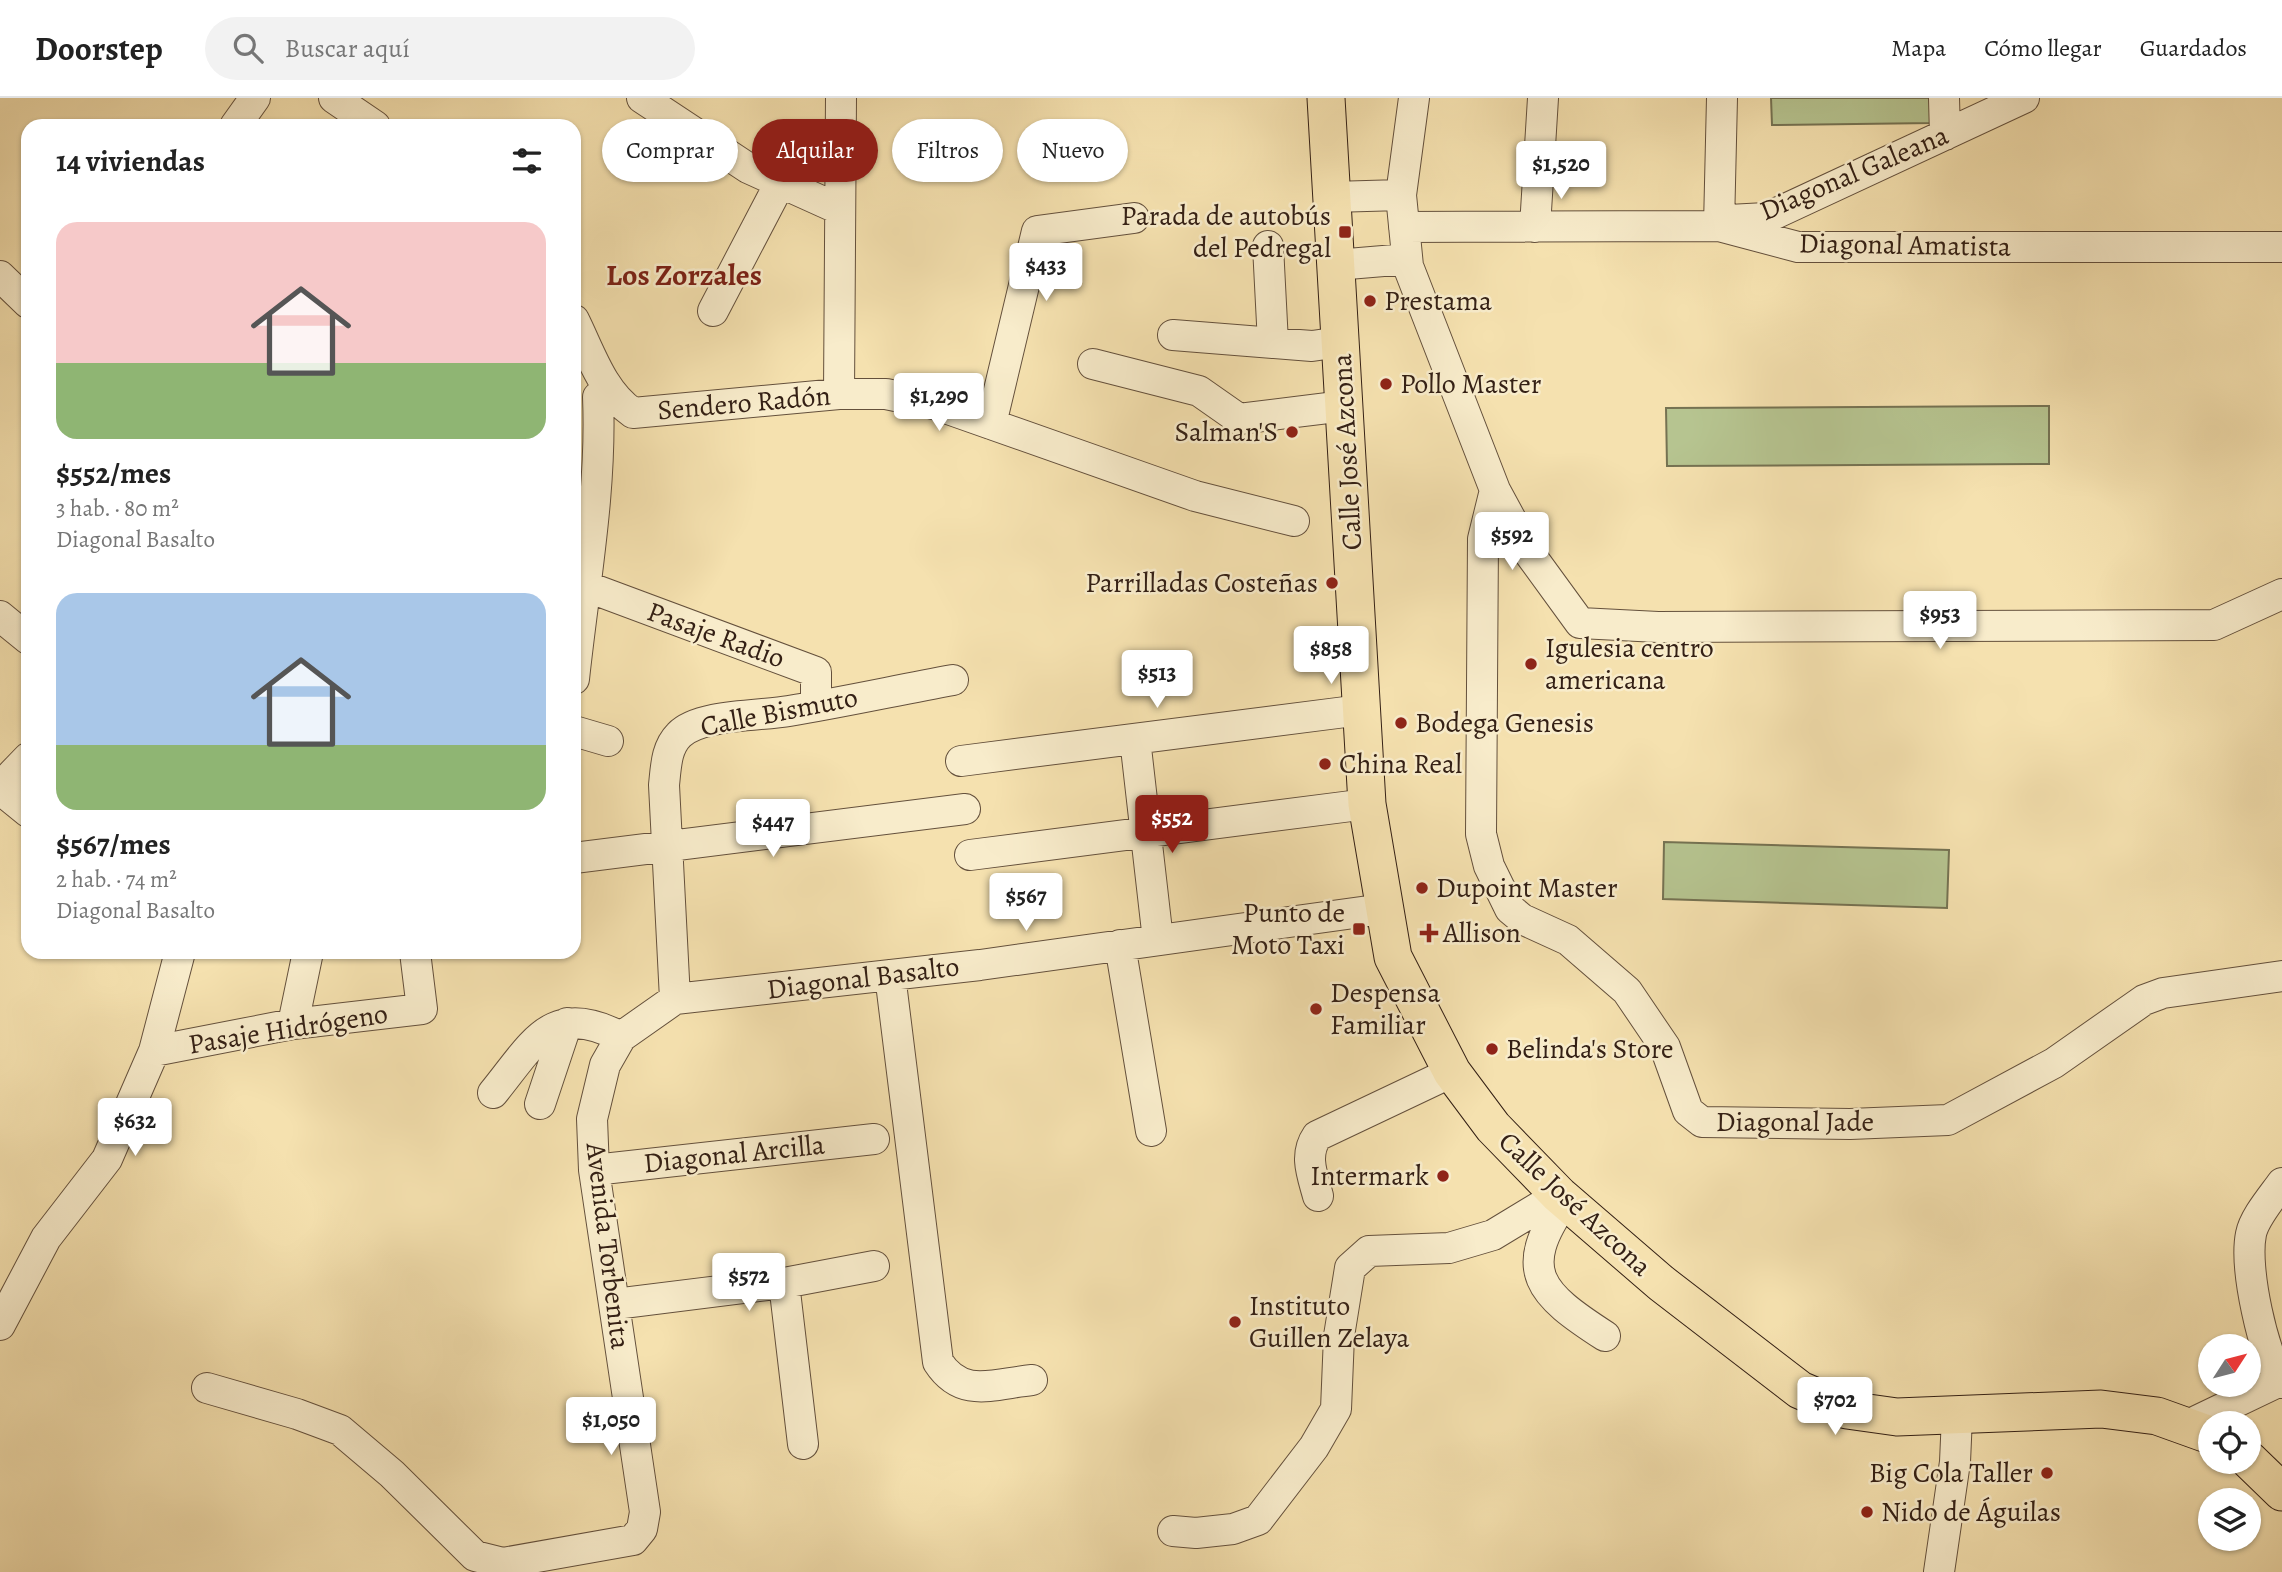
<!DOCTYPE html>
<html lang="es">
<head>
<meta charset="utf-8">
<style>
  :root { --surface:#fff; --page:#f2f2f2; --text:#222; --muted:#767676; --line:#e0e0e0; --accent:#8f2418 }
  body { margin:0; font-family:Alegreya,serif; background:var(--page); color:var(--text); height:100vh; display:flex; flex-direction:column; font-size:26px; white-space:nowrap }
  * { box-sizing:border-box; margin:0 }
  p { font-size:23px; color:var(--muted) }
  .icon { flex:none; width:38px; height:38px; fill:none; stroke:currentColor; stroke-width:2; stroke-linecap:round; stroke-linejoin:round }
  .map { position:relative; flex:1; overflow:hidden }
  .details { position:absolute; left:21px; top:21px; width:560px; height:840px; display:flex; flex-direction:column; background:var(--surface); border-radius:21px; box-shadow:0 2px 5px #0004 }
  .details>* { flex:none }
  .guide { position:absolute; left:602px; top:21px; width:665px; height:63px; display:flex; gap:14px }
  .needle { width:46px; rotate:54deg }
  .buttons { position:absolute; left:2198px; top:1236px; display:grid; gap:14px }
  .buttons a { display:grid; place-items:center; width:63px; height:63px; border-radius:50%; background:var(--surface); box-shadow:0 2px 5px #0004; font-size:35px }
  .price { position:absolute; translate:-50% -60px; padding:0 16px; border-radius:7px; background:#fff; color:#222; font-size:23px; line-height:46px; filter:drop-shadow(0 2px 4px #0008) }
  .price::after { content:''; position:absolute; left:50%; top:42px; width:21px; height:16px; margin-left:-10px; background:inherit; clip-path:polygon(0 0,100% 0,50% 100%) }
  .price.active { background:var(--accent); color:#fff }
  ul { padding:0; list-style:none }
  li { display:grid; align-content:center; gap:14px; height:371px; padding:0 35px }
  li span { display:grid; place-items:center; height:217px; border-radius:21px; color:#555 }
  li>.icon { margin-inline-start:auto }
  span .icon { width:126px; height:126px; fill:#fffc; stroke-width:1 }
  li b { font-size:30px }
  h2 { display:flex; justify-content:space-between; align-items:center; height:84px; padding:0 35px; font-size:30px }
  .chip { padding:0 24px; border-radius:32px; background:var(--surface); box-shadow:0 2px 5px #0004; font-size:24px; line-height:63px }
  .chip.active { background:var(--accent); color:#fff }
  header { display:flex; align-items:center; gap:42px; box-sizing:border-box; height:98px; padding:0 35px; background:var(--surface); border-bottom:2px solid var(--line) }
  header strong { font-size:33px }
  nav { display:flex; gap:38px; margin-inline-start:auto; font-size:24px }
  .search { width:490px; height:63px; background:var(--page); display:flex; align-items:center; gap:18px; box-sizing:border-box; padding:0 24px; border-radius:38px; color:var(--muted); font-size:26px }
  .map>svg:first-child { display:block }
  .green { fill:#b6c490; stroke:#757252; stroke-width:2 }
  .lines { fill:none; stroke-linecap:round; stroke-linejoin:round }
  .minor-casing { stroke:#64503c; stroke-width:32 }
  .major-casing { stroke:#342015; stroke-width:39 }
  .minor { stroke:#f8eccb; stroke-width:30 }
  .major { stroke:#f5e1af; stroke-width:37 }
  .poi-dot { fill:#8f2418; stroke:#f8eccb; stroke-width:2.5 }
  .labels { text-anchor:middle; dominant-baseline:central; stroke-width:5; stroke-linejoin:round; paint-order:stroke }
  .street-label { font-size:28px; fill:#342015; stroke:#f8eccb }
  .poi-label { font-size:28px; fill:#342015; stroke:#f8eccb; text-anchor:start }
  .neighbourhood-label { font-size:30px; font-weight:bold; fill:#7a1f14; stroke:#f8eccb }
</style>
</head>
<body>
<header>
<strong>Doorstep</strong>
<div class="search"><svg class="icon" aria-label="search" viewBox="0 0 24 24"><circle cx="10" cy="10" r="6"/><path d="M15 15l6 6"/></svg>Buscar aquí</div>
<nav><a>Mapa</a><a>Cómo llegar</a><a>Guardados</a></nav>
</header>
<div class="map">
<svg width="2282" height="1474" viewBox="0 0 2282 1474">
  <rect width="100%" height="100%" fill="#f5e1af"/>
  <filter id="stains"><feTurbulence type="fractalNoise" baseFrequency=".00286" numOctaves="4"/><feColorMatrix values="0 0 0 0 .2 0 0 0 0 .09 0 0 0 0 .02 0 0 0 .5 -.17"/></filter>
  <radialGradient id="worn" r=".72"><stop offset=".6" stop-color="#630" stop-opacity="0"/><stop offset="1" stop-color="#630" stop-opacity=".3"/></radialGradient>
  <path class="green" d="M 1771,0 L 1933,0 L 1933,25 L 1772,27 Z
    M 2049,308 L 2049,366 L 1667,368 L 1666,310 Z
    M 1664,744 L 1949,752 L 1947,810 L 1663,801 Z"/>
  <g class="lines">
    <g class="minor-casing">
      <path id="minor" d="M 334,0 L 375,28
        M 642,0 L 748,70 L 839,111
        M 1414,0 L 1401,97 L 1408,168 L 1495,392 L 1529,455 L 1580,525 L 1658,529 L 2214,527 L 2282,496
        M 1944,0 L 1945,37
        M 235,28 L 255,0
        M 1332,99 L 1401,97
        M 1729,122 L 1766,120 L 2024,0
        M 1719,128 L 1722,0
        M 1404,129 L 1719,128 L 1798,149 L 2282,149
        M 1535,129 L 1543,0
        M 1268,148 L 1273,245
        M 1336,167 L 1407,161
        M 0,178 L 28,205
        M 713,213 L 780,85
        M 574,222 C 590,254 602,294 633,315 L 839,296 L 886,296 L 934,306 L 1195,398 L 1294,423
        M 1173,237 L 1312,248 L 1340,244
        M 1093,266 L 1199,293 L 1239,321 L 1344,308
        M 839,296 L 841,0
        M 991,326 L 1037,133 L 1134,120
        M 1495,392 L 1483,441 L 1481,736 L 1489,768 L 1510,811 L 1522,821 L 1568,842 L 1627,893 L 1665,949 L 1688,1013 L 1702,1024 L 1850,1026 L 1948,1022 L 2054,965 L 2144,902 L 2163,895 L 2282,878
        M 585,488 L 816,574 L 816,608
        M 0,518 L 28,541
        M 574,581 C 584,487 602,393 598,299
        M 574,633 L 608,643
        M 1135,641 L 1158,842
        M 961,663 L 1361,612
        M 0,689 L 28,660
        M 0,691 L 28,714
        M 970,757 L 1367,706
        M 574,760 L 965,711
        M 1120,847 L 1151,1033
        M 890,877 L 938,1264 C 962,1301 993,1286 1032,1282
        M 675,901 L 664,687 C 666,669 666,650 679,637 C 699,616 761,618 789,613 C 844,604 898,592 953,582
        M 293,926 L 308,854
        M 154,953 L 293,926 L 422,911 L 415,854
        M 493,995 C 534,945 551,902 621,939
        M 540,1006 L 567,925
        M 594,1072 L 874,1041
        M 2282,1085 C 2272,1099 2254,1120 2251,1136 C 2244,1170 2263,1256 2282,1285
        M 1318,1098 C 1312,1076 1304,1057 1317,1038 L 1452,974
        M 1565,1103 C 1515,1173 1540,1196 1605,1238
        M 784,1185 L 803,1346
        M 615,1206 L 784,1185 L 874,1168
        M 0,1227 L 46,1140 L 107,1061 L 154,953 L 180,854
        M 207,1290 L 297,1316 L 340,1332 L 392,1376 L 475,1458 L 503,1465 L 633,1442 L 642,1431 L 645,1414 L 594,1072 L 592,1021 L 605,967 L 621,939 L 675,901 L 980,867 L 1383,811
        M 2186,1328 L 2280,1283
        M 1173,1433 L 1196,1435 L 1233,1431 L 1258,1422 L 1314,1349 L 1336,1311 L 1339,1238 L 1350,1170 L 1369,1153 L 1449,1150 L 1493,1137 L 1559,1097
        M 1939,1474 L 1955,1364 L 1957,1318"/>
    </g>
    <g class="major-casing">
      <path id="major" d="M 1326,0 L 1367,706 L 1393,859 L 1452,974 L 1493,1029 L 1559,1097 L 1661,1185 L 1800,1292 L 1847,1312 L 1897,1319 L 2101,1311 L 2157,1318 L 2210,1337
        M 2249,1362 L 2282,1394"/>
    </g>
    <use href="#minor" class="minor"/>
    <use href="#major" class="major"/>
  </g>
  <g class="poi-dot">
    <rect x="1338" y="127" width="14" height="14" rx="3.5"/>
    <circle cx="1370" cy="203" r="7"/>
    <circle cx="1386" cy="286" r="7"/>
    <circle cx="1292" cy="334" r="7"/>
    <circle cx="1332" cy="485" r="7"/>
    <circle cx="1531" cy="566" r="7"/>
    <circle cx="1401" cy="625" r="7"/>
    <circle cx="1325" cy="666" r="7"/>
    <circle cx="1422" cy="790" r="7"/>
    <rect x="1352" y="824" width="14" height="14" rx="3.5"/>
    <path d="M1425.5 824.5h7v7h7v7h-7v7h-7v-7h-7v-7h7z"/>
    <circle cx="1316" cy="911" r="7"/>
    <circle cx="1492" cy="951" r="7"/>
    <circle cx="1443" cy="1078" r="7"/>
    <circle cx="1235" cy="1224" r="7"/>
    <circle cx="2047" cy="1375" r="7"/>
    <circle cx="1867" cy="1414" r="7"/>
  </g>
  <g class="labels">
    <g class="street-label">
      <text transform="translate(1854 75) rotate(-23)">Diagonal Galeana</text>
      <text transform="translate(1905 147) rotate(1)">Diagonal Amatista</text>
      <text transform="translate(744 305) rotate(-5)">Sendero Radón</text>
      <text transform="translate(1347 354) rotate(-93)">Calle José Azcona</text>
      <text transform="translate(716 537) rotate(20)">Pasaje Radio</text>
      <text transform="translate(779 614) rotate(-11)">Calle Bismuto</text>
      <text transform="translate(863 880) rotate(-7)">Diagonal Basalto</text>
      <text transform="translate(288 931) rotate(-9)">Pasaje Hidrógeno</text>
      <text x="1795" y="1024">Diagonal Jade</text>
      <text transform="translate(734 1056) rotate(-6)">Diagonal Arcilla</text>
      <text transform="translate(1575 1106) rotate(43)">Calle José Azcona</text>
      <text transform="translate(608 1148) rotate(83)">Avenida Torbenita</text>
    </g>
    <g class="poi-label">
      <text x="1331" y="118" text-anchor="end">Parada de autobús<tspan x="1331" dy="32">del Pedregal</tspan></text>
      <text x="1384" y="203">Prestama</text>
      <text x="1400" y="286">Pollo Master</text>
      <text x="1278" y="334" text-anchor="end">Salman'S</text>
      <text x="1318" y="485" text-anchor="end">Parrilladas Costeñas</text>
      <text x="1545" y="550">Igulesia centro<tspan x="1545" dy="32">americana</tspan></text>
      <text x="1415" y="625">Bodega Genesis</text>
      <text x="1339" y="666">China Real</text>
      <text x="1436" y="790">Dupoint Master</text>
      <text x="1345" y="815" text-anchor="end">Punto de<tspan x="1345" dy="32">Moto Taxi</tspan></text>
      <text x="1443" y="835">Allison</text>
      <text x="1330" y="895">Despensa<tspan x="1330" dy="32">Familiar</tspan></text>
      <text x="1506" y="951">Belinda's Store</text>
      <text x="1429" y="1078" text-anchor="end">Intermark</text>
      <text x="1249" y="1208">Instituto<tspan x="1249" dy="32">Guillen Zelaya</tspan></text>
      <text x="2033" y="1375" text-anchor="end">Big Cola Taller</text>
      <text x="1881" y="1414">Nido de Águilas</text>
    </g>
    <g class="neighbourhood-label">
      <text x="684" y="177">Los Zorzales</text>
    </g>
  </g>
  <rect width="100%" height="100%" filter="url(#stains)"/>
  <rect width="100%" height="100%" fill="url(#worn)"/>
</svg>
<div class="buttons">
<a><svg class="needle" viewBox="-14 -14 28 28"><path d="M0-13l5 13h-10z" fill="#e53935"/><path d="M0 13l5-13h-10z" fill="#767676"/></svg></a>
<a><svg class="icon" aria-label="locate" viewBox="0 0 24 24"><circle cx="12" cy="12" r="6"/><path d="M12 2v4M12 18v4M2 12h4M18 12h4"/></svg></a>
<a><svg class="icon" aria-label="layers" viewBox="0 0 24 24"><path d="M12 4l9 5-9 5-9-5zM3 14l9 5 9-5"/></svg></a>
</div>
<b class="price" style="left:1561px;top:103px">$1,520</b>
<b class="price" style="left:1046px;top:205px">$433</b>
<b class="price" style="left:939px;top:335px">$1,290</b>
<b class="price" style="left:1512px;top:474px">$592</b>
<b class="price" style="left:1940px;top:553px">$953</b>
<b class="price" style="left:1331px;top:588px">$858</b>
<b class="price" style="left:1157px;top:612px">$513</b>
<b class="price active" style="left:1172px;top:757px">$552</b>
<b class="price" style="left:773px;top:761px">$447</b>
<b class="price" style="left:1026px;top:835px">$567</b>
<b class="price" style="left:135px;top:1060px">$632</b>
<b class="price" style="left:749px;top:1215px">$572</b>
<b class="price" style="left:1835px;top:1339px">$702</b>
<b class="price" style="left:611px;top:1359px">$1,050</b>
<div class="guide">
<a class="chip">Comprar</a>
<a class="chip active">Alquilar</a>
<a class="chip">Filtros</a>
<a class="chip">Nuevo</a>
</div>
<section class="details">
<h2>14 viviendas<svg class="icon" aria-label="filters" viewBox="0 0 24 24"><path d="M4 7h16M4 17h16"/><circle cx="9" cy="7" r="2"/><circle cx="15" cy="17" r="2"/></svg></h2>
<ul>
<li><span style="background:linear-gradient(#f6c9c9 65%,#8fb573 0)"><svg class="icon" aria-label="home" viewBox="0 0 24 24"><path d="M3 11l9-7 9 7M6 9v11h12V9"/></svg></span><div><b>$552/mes</b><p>3 hab. · 80 m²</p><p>Diagonal Basalto</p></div></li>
<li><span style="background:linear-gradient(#a9c7e8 70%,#8fb573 0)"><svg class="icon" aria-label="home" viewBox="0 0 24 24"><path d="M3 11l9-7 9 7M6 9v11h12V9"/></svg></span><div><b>$567/mes</b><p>2 hab. · 74 m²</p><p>Diagonal Basalto</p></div></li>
</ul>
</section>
</div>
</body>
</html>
